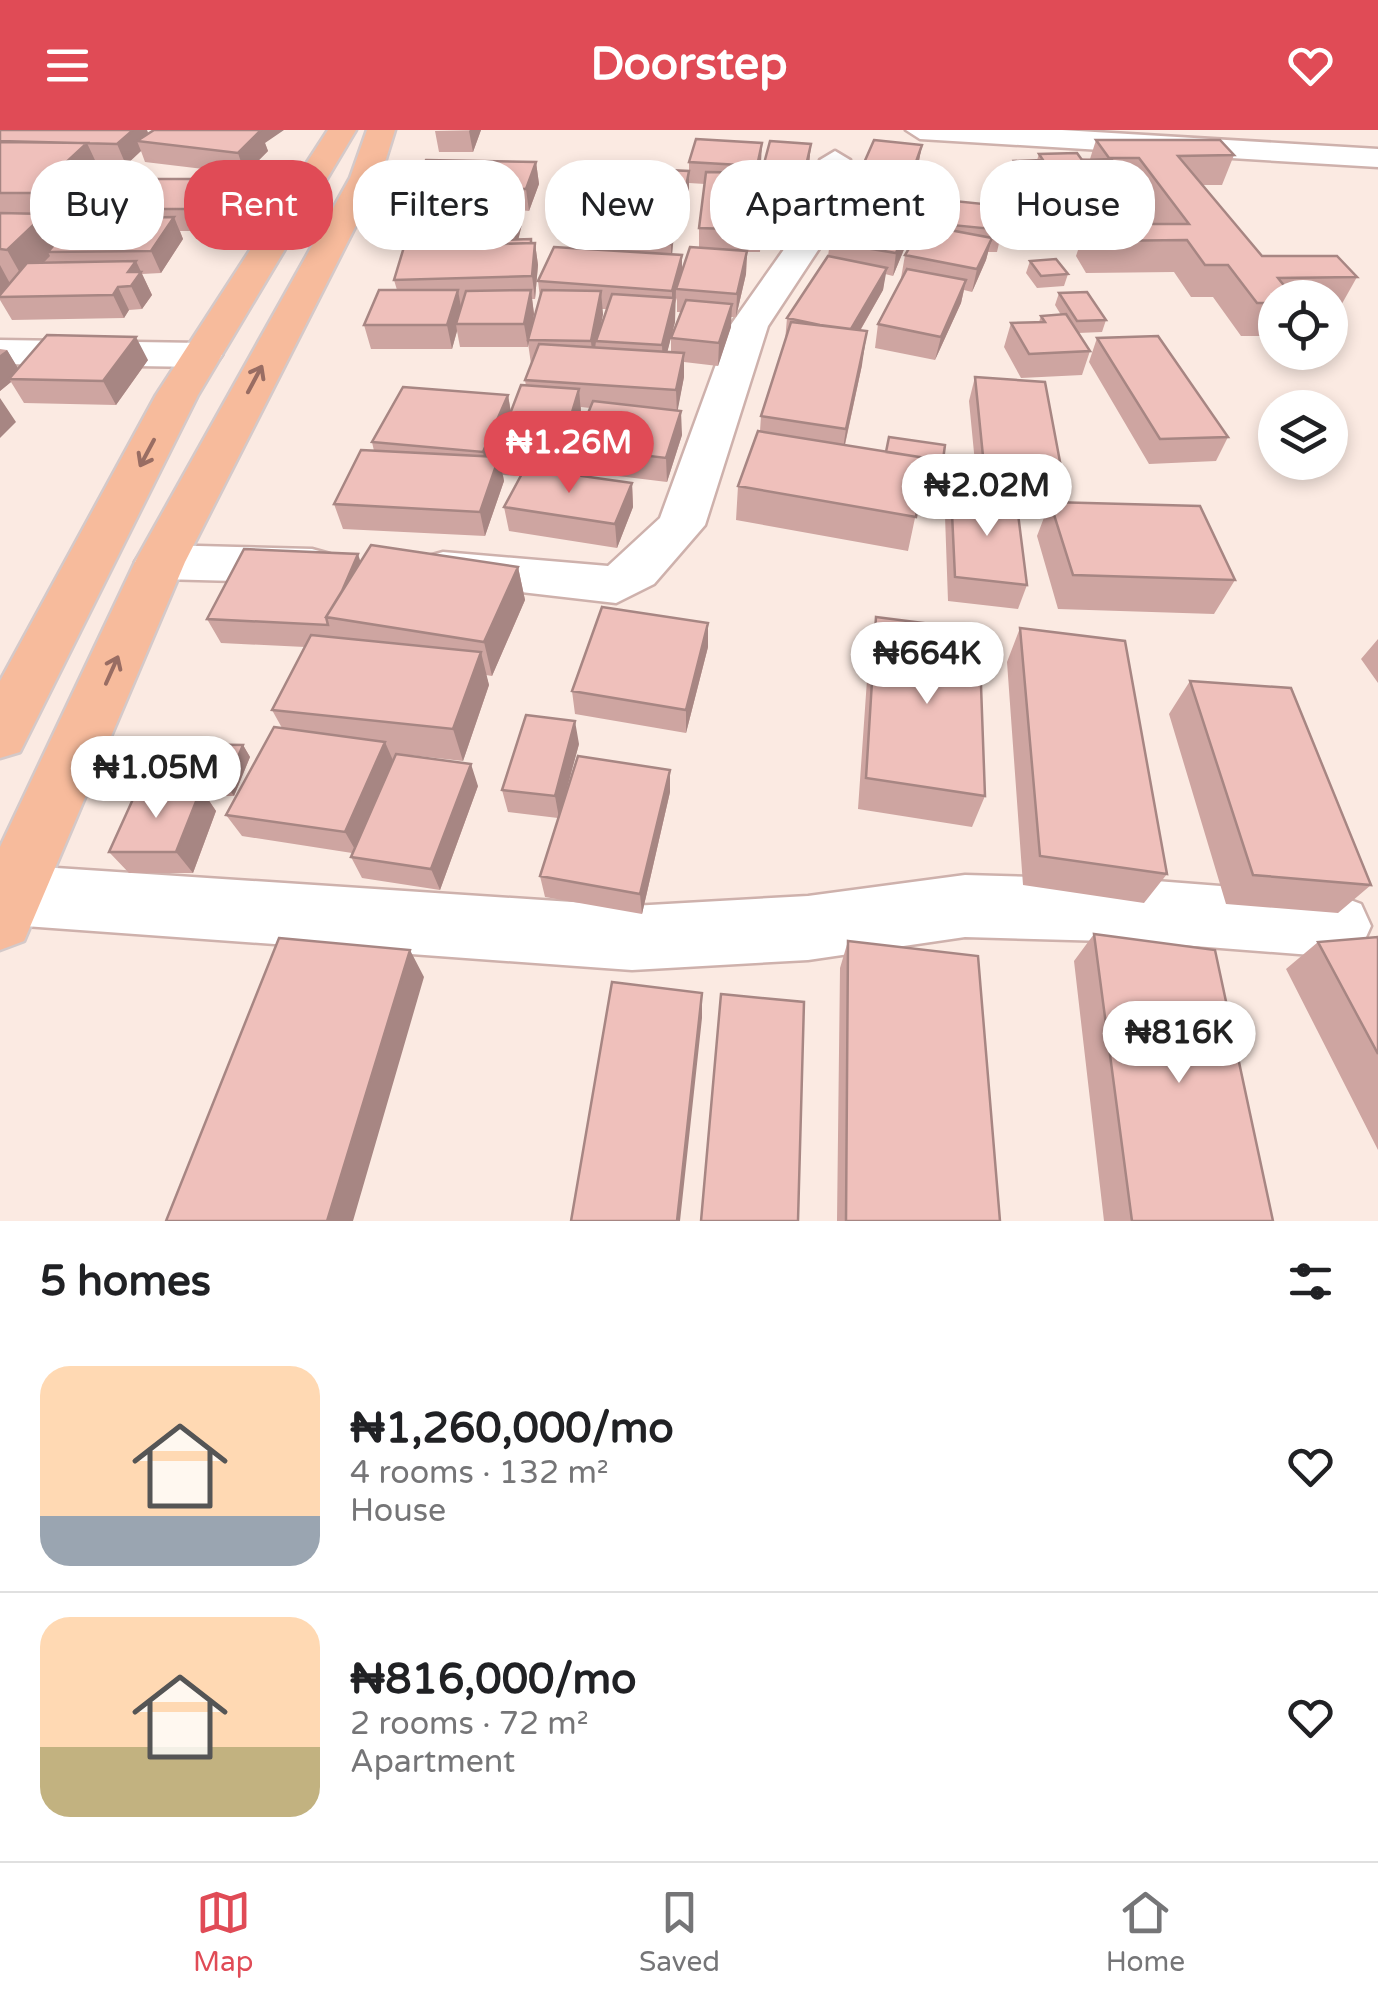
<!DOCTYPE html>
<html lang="en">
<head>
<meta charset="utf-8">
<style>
  :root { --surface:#fff; --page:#f6f6f6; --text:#202124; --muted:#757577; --line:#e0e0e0; --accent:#e04b56 }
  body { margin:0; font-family:"Varela Round",sans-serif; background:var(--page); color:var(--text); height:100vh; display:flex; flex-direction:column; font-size:38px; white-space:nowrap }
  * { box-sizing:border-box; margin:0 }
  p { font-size:32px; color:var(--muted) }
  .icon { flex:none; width:55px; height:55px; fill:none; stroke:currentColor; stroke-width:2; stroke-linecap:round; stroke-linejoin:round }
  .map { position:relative; height:1091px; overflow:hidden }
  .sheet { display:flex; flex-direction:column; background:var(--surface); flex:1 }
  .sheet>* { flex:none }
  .banner { position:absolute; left:30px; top:30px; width:1320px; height:90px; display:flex; gap:20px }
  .fabs { position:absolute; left:1258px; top:150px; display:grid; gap:20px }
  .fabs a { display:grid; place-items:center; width:90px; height:90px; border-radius:50%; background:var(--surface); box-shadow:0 5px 15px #0003; font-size:50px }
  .price { position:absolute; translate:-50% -85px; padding:0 22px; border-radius:35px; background:#fff; color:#222; font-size:32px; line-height:65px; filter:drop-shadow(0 2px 5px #0008) }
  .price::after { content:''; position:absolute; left:50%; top:60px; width:30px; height:22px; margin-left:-15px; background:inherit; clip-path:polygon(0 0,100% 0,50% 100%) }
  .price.current { background:var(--accent); color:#fff }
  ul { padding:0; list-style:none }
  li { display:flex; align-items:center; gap:30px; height:250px; padding:0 40px }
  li+li { border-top:2px solid var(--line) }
  li span { display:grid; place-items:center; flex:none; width:280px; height:200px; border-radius:30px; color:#555 }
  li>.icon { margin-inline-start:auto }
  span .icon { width:120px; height:120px; fill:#fffc; stroke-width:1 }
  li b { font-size:42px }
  h2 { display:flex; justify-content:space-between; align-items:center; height:120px; padding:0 40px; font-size:42px }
  .tag { padding:0 35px; border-radius:40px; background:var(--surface); box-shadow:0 5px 15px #0003; font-size:35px; line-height:90px }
  .tag.current { background:var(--accent); color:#fff }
  header { display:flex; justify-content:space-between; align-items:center; height:130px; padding:0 40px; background:var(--accent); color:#fff; font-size:45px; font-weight:700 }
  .tab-bar { display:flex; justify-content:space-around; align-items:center; height:140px; border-top:2px solid var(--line); background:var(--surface); font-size:28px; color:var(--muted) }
  .tab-bar a { display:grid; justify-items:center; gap:5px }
  .tab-bar .current { color:var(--accent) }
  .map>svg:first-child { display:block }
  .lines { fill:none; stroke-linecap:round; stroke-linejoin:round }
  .street-casing { stroke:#ceb1ac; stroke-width:5 }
  .primary-casing { stroke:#d4c9c9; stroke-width:5 }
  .street { fill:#fff; fill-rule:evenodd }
  .primary { fill:#f7bb9c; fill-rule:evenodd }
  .wall { fill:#cea5a1; fill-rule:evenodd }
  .shaded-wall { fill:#a78683 }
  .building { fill:#efc0bb; stroke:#a78683; stroke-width:2.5 }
  .oneway { stroke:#996d63 }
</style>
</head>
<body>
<header><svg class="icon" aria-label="menu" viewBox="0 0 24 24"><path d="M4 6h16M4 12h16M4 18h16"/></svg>Doorstep<svg class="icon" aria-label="heart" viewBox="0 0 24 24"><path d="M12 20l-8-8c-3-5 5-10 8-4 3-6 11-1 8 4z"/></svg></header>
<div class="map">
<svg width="1378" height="1091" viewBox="0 0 1378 1091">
  <rect width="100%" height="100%" fill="#fbeae2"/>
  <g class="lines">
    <g class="street-casing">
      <path id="street" d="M 906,0 L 1062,0 L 1378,19 L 1378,37 L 920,9 Z
        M 835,21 L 850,30 L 826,108 L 768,196 L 705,395 L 654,454 L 616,473 L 425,451 L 418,439 L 425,427 L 443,422 L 608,436 L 660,388 L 730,196 L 792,108 L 820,30 Z
        M 0,210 L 202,213 L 216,217 L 222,225 L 216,233 L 202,237 L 0,234 Z
        M 160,415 L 312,419 L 330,424 L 337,436 L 330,448 L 312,453 L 160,449 L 143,444 L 135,432 L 143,420 Z
        M 11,735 L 632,776 L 808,766 L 965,745 L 1143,750 L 1337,765 L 1361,774 L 1371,796 L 1361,818 L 1337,827 L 1143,812 L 965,807 L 808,830 L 632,840 L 11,795 L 0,791 L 0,739 Z"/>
    </g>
    <g class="primary-casing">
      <path id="primary" d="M 328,0 L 356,0 L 198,265 L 20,622 L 0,628 L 0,551 L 156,265 Z
        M 367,0 L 395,0 L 380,48 L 185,432 L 24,811 L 0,820 L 0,717 L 135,432 L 350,48 Z"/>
    </g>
    <use href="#street" class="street"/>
    <use href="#primary" class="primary"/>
  </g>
  <path class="wall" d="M 0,0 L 147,0 L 148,4 L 265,13 L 268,21 L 245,44 L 145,32 L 141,21 L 126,35 L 97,34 L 101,43 L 78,65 L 99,70 L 219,49 L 226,71 L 204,101 L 180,101 L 183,109 L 161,143 L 142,144 L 152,165 L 142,179 L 129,180 L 124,188 L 12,190 L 0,170 ZM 53,90 L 59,101 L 65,101 L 59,109 L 50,93 Z
    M 481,0 L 473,22 L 439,22 L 435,1 Z
    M 1096,10 L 1234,25 L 1222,55 L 1203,55 L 1262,126 L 1357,147 L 1339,179 L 1330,179 L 1330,168 L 1275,168 L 1275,206 L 1241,206 L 1213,167 L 1191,167 L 1174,142 L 1086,143 L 1076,126 L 1081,111 L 1041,113 L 1007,61 L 1014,31 L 1037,30 L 1039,24 L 1090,29 Z
    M 762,13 L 759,43 L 762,43 L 762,41 L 811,14 L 809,35 L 802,65 L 763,62 L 760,122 L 747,122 L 746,144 L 736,187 L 731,187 L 731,197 L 718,236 L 684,232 L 684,247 L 677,281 L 682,305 L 667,352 L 577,341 L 574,317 L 590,278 L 581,277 L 581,283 L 564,343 L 632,353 L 633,377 L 617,418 L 509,401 L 504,377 L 521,346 L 503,345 L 504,351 L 485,406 L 343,399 L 334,374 L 374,321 L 372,312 L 508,265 L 511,283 L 526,256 L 525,250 L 531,234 L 528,213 L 528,217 L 460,217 L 457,201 L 452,219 L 371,219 L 364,195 L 397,160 L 394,150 L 403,120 L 402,120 L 396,98 L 413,63 L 411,56 L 536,32 L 539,54 L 529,81 L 520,80 L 522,94 L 518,110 L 535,113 L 538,135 L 535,169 L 532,169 L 534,184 L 531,199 L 540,168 L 538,151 L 572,118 L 571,112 L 578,84 L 568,84 L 566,62 L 689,41 L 689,32 ZM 689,53 L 705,54 L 699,98 L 699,118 L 682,143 L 682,125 L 672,124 L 674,88 L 684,89 L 689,62 ZM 677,168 L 677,182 L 681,182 L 671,208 L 671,222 L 667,222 L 675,192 L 674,176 ZM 602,179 L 607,179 L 599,202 L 603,184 Z
    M 922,15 L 918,36 L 908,64 L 921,66 L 917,88 L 893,146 L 885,144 L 883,160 L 860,201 L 862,235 L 845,315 L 941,345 L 938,357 L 922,355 L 908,421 L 736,390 L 738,356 L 760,301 L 761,286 L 785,211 L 787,188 L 828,126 L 830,112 L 854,65 L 856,51 Z
    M 925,68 L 1002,100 L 997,122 L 988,122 L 986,130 L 972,162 L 964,160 L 961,173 L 935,230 L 875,218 L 878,194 L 903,148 L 901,148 L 905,125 L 918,103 Z
    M 1030,131 L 1068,144 L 1064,156 L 1037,158 L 1026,143 Z
    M 1059,163 L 1106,190 L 1102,202 L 1078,203 L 1090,221 L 1082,245 L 1021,248 L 1004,217 L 1011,193 L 1039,192 L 1041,186 L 1061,185 L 1055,175 Z
    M 1097,208 L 1228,307 L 1216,331 L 1149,334 L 1089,232 Z
    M 0,219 L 7,220 L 18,239 L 148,230 L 116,275 L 24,273 L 11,252 L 0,261 Z
    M 975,247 L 1064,353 L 1057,372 L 1235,450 L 1214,484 L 1058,479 L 1037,406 L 1048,377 L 1017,374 L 1027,455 L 1018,479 L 948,471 L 945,386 L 951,362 L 978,364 L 969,271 Z
    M 360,432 L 518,437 L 525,470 L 492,546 L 486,545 L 489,555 L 463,631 L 409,625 L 478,656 L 440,760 L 362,748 L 351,727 L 352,723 L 242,706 L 226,685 L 282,598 L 272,580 L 305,517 L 221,513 L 207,489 Z
    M 876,487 L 985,666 L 972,697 L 858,679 L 869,521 Z
    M 1020,498 L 1167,744 L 1144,773 L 1023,755 L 1007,532 Z
    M 1378,509 L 1378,553 L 1361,529 Z
    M 708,517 L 686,603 L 575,584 L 572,561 Z
    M 1190,551 L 1371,755 L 1338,783 L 1226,774 L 1169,584 Z
    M 579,614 L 562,675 L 670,662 L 642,784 L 545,767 L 540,746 L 558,688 L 508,682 L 502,660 Z
    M 243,615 L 250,627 L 234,666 L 206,666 L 216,681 L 193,743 L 129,743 L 109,722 L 155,658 L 151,654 Z
    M 1094,804 L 1273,1091 L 1104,1091 L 1074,831 Z
    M 1378,807 L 1378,1020 L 1286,839 L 1318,812 Z
    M 848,811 L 1000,1091 L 837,1091 L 840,838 Z"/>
  <path class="shaded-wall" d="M 133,0 L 147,0 L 151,12 L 137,11 L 141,21 L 126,35 L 117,14 Z
    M 260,0 L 284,0 L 265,13 L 268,21 L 245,44 L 238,23 Z
    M 470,0 L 481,0 L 473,22 L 469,1 Z
    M 87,13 L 101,43 L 50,93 L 61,115 L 48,122 L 50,126 L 25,152 L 7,120 L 44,85 L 33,63 Z
    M 762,13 L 761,33 L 756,57 L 757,36 Z
    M 811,14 L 809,35 L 802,65 L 804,44 Z
    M 922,15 L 918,36 L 903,79 L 907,57 Z
    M 536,32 L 539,54 L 529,81 L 526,59 Z
    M 689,41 L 689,62 L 684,89 L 684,67 Z
    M 219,49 L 226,71 L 204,101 L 196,79 Z
    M 96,65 L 101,76 L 91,79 L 94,85 L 79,101 L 74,90 Z
    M 921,66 L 917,88 L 893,146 L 896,123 Z
    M 519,72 L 522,94 L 516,119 L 513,97 Z
    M 674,83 L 674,105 L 671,136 L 671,114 Z
    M 174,87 L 183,109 L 161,143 L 151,121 Z
    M 992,108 L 986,130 L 972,162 L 977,139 Z
    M 535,113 L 538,135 L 535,169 L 532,146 Z
    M 747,121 L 746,144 L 736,187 L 737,164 Z
    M 682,125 L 682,148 L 676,159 L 675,192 L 663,239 L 662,215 L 672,176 L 672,161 Z
    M 136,131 L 152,165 L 142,179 L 131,156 L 128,142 Z
    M 0,135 L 13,159 L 0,167 Z
    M 887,138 L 883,160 L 846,225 L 849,202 Z
    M 966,150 L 961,173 L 935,230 L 941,207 Z
    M 118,157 L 129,180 L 124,188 L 113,165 Z
    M 458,160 L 462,183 L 456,194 L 457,201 L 452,219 L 447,195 Z
    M 531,160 L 534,184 L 528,217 L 524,194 Z
    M 601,161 L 603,184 L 598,211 L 596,211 L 593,235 L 591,211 Z
    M 732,174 L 731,197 L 718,236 L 719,213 Z
    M 867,201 L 862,235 L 841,332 L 846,299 Z
    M 136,207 L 148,230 L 116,275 L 103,251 Z
    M 7,220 L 21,243 L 9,249 L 11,252 L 0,261 L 0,225 Z
    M 684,223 L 684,247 L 677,284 L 676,260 Z
    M 579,259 L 581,283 L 562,349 L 559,325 Z
    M 508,265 L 512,289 L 496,321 L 497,325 L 488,346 L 483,322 Z
    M 0,268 L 16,292 L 0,308 Z
    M 681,281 L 682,305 L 667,352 L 666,328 Z
    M 499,327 L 504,351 L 485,406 L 480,382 Z
    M 632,353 L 633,377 L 617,418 L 615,394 Z
    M 358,424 L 366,448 L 331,488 Z
    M 518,437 L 525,470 L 492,546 L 484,512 Z
    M 708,493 L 708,517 L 686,603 L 686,580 Z
    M 481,522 L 489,555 L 463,631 L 453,599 Z
    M 575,591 L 579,614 L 559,688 L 555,666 Z
    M 385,612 L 395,635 L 357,723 L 345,702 Z
    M 243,615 L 250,627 L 234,666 L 226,655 Z
    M 471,634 L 478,656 L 440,760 L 431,739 Z
    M 670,640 L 670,662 L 642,784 L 640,764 Z
    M 201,659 L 216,681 L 193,743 L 176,722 Z
    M 410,820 L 424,847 L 353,1091 L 327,1091 Z
    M 702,863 L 702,888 L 680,1091 L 677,1091 Z"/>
  <path class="building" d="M 0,0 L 133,0 L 117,14 L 0,11 Z
    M 154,0 L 261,0 L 238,23 L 137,11 Z
    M 696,9 L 762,13 L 757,36 L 689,32 Z
    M 874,10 L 922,15 L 907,57 L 856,51 Z
    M 1096,10 L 1220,10 L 1234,25 L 1178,26 L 1262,126 L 1337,126 L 1357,147 L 1278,148 L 1294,168 L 1275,168 L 1275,173 L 1257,173 L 1228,135 L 1205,135 L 1187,110 L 1096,111 L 1086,94 L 1189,94 L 1139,28 L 1109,28 Z
    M 770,11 L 811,14 L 804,44 L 762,41 Z
    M 0,12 L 87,13 L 33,63 L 0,63 Z
    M 1077,23 L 1082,30 L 1111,29 L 1153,78 L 1049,82 L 1014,31 L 1043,30 L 1039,24 Z
    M 426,30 L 536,32 L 526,59 L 411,56 Z
    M 577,36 L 689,41 L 684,67 L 566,62 Z
    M 706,42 L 764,43 L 762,100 L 699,98 Z
    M 118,49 L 219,49 L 196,79 L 91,79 Z
    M 858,57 L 921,66 L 896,123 L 830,112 Z
    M 410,63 L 444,63 L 441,72 L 519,72 L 513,97 L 396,98 Z
    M 77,65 L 96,65 L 74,90 L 53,90 Z
    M 925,68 L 1003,76 L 1002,100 L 921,92 Z
    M 578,81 L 674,83 L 671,114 L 571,112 Z
    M 0,83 L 45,84 L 7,120 L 0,119 Z
    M 174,87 L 151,121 L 48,122 L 76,89 Z
    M 923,95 L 992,108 L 977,139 L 905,125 Z
    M 451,106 L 449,115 L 535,113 L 532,146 L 394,150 L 407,107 Z
    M 531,109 L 531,113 L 464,115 L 464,111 Z
    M 554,117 L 682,125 L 672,161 L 538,151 Z
    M 690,117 L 747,121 L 737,164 L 676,159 Z
    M 828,126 L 887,138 L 851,199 L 820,195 L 787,188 Z
    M 1056,129 L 1068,144 L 1041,146 L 1030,131 Z
    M 136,131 L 128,142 L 141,142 L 131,156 L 118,157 L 113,165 L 0,167 L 0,165 L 27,133 Z
    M 907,139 L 966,150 L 941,207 L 878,194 Z
    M 379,160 L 458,160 L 447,195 L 364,195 Z
    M 531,160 L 524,194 L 456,194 L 466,161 Z
    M 542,160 L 601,161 L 591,211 L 528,210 Z
    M 1087,162 L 1106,190 L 1077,191 L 1059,163 Z
    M 612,164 L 674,168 L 662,215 L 596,211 Z
    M 686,170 L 732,174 L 719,213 L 671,208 Z
    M 1066,184 L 1090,221 L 1029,224 L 1011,193 L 1045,192 L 1041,186 Z
    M 791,192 L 867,201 L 846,299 L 761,286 Z
    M 47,205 L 136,207 L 103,251 L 9,249 Z
    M 1158,206 L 1228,307 L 1160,309 L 1097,208 Z
    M 539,214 L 684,223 L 676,260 L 525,250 Z
    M 975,247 L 1045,252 L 1064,353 L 985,346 Z
    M 521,255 L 579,259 L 559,325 L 496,321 Z
    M 403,257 L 508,265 L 483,322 L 372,312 Z
    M 593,271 L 681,281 L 666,328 L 574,317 Z
    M 758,301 L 926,328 L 916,387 L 738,356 Z
    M 889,307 L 945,315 L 941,345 L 924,342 L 926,328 L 886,322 Z
    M 361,320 L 499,327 L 480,382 L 334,374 Z
    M 525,338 L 632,353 L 615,394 L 504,377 Z
    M 951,362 L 1016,368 L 1027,455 L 955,447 Z
    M 1050,372 L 1200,376 L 1235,450 L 1073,445 Z
    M 371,415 L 518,437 L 484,512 L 326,487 Z
    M 244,419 L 358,424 L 342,461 L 326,487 L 328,495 L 207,489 Z
    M 602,477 L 708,493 L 686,580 L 572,561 Z
    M 876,487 L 979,500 L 985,666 L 866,648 Z
    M 1020,498 L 1125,511 L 1167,744 L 1040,726 Z
    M 311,505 L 481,522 L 453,599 L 272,580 Z
    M 1190,551 L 1291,558 L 1371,755 L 1253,745 Z
    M 526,585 L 575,591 L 555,666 L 502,660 Z
    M 274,597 L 385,612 L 345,702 L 226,685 Z
    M 170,614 L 243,615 L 226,655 L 151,654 Z
    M 396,624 L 471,634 L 431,739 L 351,727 Z
    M 578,626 L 670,640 L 640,764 L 540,746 Z
    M 138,658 L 201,659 L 176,722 L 109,722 Z
    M 1094,804 L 1215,820 L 1273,1091 L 1132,1091 Z
    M 1378,807 L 1378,924 L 1318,812 Z
    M 279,808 L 410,820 L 327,1091 L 166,1091 Z
    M 848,811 L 978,826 L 1000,1091 L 846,1091 Z
    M 612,852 L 702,863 L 677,1091 L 571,1091 Z
    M 721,864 L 804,872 L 798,1091 L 701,1091 Z"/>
  <defs><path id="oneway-shaft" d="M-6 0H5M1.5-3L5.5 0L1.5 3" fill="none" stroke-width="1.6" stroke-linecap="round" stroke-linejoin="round" transform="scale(2.5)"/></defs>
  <g class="oneway">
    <use href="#oneway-shaft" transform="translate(255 249) rotate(-62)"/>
    <use href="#oneway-shaft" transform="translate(147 323) rotate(118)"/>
    <use href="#oneway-shaft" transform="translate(112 540) rotate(-66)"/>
  </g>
</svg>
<div class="fabs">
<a><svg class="icon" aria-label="locate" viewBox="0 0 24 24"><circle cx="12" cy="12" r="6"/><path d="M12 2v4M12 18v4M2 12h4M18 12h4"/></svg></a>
<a><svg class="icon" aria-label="layers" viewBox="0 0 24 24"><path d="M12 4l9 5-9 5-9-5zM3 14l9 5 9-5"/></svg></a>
</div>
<b class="price current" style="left:569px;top:366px">₦1.26M</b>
<b class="price" style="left:987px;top:409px">₦2.02M</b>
<b class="price" style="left:927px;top:577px">₦664K</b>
<b class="price" style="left:156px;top:691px">₦1.05M</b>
<b class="price" style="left:1179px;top:956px">₦816K</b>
<div class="banner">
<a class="tag">Buy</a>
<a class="tag current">Rent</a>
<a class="tag">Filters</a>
<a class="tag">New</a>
<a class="tag">Apartment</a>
<a class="tag">House</a>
</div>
</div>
<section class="sheet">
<h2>5 homes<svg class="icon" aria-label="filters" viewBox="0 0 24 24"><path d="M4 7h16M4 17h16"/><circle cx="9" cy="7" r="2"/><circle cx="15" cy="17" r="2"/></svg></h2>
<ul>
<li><span style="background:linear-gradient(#ffd9b3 75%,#9aa5b1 0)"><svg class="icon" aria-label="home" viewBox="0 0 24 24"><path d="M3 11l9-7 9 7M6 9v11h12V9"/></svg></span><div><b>₦1,260,000/mo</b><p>4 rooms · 132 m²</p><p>House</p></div><svg class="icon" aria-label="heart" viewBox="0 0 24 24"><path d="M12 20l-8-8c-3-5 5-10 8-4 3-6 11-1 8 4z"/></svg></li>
<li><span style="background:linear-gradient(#ffd9b3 65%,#c2b280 0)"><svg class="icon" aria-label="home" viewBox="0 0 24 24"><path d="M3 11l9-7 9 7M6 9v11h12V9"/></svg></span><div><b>₦816,000/mo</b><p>2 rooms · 72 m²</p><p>Apartment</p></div><svg class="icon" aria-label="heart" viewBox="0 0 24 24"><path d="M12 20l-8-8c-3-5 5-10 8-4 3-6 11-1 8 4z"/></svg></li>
</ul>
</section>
<nav class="tab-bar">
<a class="current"><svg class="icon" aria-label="map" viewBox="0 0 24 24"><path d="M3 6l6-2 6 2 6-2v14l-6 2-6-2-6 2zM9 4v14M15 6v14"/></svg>Map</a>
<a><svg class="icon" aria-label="saved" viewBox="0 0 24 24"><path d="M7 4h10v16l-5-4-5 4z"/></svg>Saved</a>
<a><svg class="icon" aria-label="home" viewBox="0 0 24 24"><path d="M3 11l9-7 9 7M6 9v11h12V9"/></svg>Home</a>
</nav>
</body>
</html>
